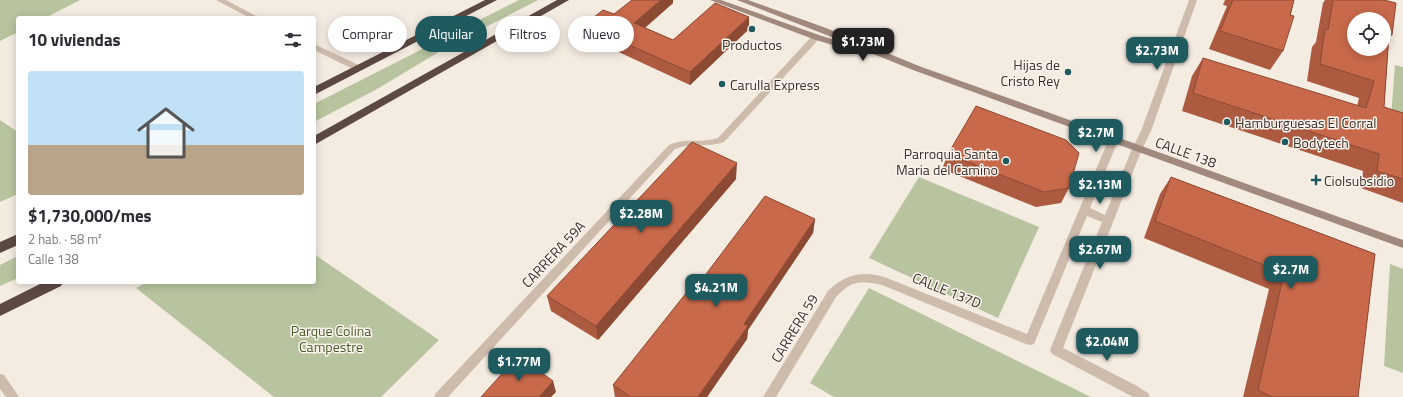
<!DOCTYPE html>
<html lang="es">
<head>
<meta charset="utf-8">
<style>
  :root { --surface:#fff; --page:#f2f2f3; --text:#2b2b33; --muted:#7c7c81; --accent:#1f5a5e }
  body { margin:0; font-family:"Titillium Web",sans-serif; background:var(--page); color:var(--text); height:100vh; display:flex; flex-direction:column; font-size:15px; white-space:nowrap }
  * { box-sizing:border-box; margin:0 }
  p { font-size:13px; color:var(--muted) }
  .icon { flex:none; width:22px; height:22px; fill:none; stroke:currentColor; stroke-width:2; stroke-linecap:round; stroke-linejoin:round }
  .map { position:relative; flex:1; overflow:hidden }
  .details { position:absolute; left:16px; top:16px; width:300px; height:268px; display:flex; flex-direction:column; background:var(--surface); border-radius:4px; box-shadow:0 2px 10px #0003 }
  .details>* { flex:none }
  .banner { position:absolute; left:328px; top:16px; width:380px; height:36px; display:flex; gap:8px }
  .fabs { position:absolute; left:1347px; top:12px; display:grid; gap:8px }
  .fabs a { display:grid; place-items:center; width:44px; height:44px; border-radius:50%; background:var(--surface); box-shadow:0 2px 10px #0003; font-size:20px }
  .price { position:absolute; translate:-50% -34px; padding:0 9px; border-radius:8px; background:var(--accent); color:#fff; font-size:13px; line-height:26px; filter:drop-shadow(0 1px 2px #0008) }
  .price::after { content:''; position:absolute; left:50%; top:24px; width:12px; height:9px; margin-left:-6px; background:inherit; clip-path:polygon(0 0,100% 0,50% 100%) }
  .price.selected { background:#222; color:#fff }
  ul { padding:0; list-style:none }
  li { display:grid; align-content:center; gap:8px; height:212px; padding:0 12px }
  li span { display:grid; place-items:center; height:124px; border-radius:4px; color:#555 }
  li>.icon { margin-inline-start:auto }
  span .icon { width:72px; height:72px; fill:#fffc; stroke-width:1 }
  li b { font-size:17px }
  h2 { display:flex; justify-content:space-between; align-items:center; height:48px; padding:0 12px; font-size:17px }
  .pill { padding:0 14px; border-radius:18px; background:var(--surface); box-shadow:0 2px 10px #0003; font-size:14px; line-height:36px }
  .pill.selected { background:var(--accent); color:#fff }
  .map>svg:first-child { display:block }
  .green { fill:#b8c4a0 }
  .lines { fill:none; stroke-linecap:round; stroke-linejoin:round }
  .street { fill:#cdbbac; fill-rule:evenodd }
  .secondary { fill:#a18a7d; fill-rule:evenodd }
  .highway { fill:#5c4a42; fill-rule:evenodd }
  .wall { fill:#ac5a40 }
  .shaded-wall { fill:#8c4a34 }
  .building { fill:#c8694b; stroke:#8c4a34; fill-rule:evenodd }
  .poi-dot { fill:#1f5a5e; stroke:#fbf5ee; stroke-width:1.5 }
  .labels { text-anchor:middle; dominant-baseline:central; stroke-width:3; stroke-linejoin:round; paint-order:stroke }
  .poi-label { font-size:14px; fill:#3b302b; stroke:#fbf5ee; text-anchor:start }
  .street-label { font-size:14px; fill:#3b302b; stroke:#fbf5ee }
  .park-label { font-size:14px; fill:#4a5a2e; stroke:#fbf5ee }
</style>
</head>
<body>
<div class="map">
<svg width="1403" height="397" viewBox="0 0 1403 397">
  <rect width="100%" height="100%" fill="#f4ebe1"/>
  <path class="green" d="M 0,0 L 80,0 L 45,18 L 18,18 L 18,32 L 0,41 Z
    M 519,0 L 538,0 L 447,47 L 377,89 L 314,122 L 314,104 Z
    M 1395,65 L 1403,67 L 1403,131 L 1391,117 Z
    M 0,120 L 18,132 L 18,194 L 0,202 Z
    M 919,177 L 1039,227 L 998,318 L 869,258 Z
    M 314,254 L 439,340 L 381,397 L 274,397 L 136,288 L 147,282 L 314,282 Z
    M 18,256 L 18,278 L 0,286 L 0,265 Z
    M 1390,264 L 1403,269 L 1403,373 L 1384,366 Z
    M 869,288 L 1091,397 L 834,397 L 810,383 Z"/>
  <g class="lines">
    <path class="street" d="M 216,0 L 226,0 L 260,18 L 250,18 Z
      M 1189,0 L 1197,0 L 1151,131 L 1142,149 L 1063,348 L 1137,386 L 1148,393 L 1150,397 L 1133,397 L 1052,354 L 1050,350 L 1102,222 L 1087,216 L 1034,344 L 1030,345 L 1026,344 L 882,285 C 860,280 851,281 836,297 L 776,397 L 763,397 L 828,291 C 845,274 864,270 887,278 L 1027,334 L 1108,141 L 1113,138 L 1118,141 L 1090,208 L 1105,215 L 1132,149 L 1141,131 Z
      M 816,34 L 819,35 L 820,37 L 819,39 L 724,142 C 708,148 690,142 675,149 L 448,397 L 434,397 L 436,393 L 669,145 C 686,137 701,144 718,138 L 813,35 Z
      M 314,44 L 361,66 L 362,68 L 358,71 L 355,70 L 314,50 Z
      M 0,374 L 4,375 L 19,397 L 6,397 L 0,389 Z"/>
    <path class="secondary" d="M 710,0 L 721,0 L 819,35 L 857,47 L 737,0 L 748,0 L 826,28 L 919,66 L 1403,240 L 1403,248 L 913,70 L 861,49 L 861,52 L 858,53 L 813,39 Z"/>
    <path class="highway" d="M 485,0 L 497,0 L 314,95 L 314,87 Z
      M 557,0 L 569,0 L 314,145 L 314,136 Z
      M 18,234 L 18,245 L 0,253 L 0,242 Z
      M 44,282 L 63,282 L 61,286 L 0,316 L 0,304 Z"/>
  </g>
  <path class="wall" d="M 1225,0 L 1294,0 L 1283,51 L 1270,70 L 1209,49 L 1227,6 L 1223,5 Z
    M 1325,0 L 1384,0 L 1392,35 L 1389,38 L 1384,107 L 1403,113 L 1403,203 L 1361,188 L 1363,171 L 1182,111 L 1192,76 L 1203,58 L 1357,106 L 1359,98 L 1307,81 L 1312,47 L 1316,42 L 1323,3 Z
    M 673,3 L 645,28 L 673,40 L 749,17 L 749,29 L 690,85 L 586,37 L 584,25 L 614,14 Z
    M 948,154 L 1069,188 L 1061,203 L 1036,207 L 942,169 Z
    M 1171,177 L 1375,254 L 1358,397 L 1243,397 L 1269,289 L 1144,238 L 1160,194 Z
    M 736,179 L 598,340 L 551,311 L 547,296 Z
    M 815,219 L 813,233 L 748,330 L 747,339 L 707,397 L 615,397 L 613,385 L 691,294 Z"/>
  <path class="shaded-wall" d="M 661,0 L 673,0 L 673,3 L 635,36 L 634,23 Z
    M 749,17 L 749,29 L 690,85 L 690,72 Z
    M 737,163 L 736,179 L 598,340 L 596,326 Z
    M 815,219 L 813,233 L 748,330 L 747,339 L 707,397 L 698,397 L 744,324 Z
    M 553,381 L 556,392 L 551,397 L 539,397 Z"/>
  <path class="building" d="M 632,0 L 661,0 L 634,23 L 673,40 L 715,3 L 749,17 L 690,72 L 584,25 L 603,10 L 614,14 Z
    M 1233,0 L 1294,0 L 1290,15 L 1294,16 L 1283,51 L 1220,31 Z
    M 1333,0 L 1384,0 L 1396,3 L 1392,35 L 1389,34 L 1384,107 L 1403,113 L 1403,179 L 1377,171 L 1379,154 L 1193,93 L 1203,58 L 1366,108 L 1374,81 L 1320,64 L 1325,29 L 1328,30 ZM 1354,19 L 1384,19 L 1384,49 L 1354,49 Z
    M 976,106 L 1066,140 L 1079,153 L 1069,188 L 1044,192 L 948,154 Z
    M 692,142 L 737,163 L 596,326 L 547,296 Z
    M 1171,177 L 1375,254 L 1358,397 L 1272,397 L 1258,390 L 1284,273 L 1155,221 Z
    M 765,196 L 815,219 L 744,324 L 748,326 L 698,397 L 631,397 L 613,385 L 687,292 L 691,294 Z
    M 518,356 L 553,381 L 539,397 L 481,397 Z"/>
  <g class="poi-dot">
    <circle cx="752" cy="29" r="4"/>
    <circle cx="1068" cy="72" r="4"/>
    <circle cx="722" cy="84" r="4"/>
    <circle cx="1227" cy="122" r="4"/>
    <circle cx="1285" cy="142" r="4"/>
    <circle cx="1006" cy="161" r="4"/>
    <path d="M1314 174h4v4h4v4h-4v4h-4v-4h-4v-4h4z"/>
  </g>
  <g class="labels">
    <g class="poi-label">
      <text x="752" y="44" text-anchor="middle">Productos</text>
      <text x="1060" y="64" text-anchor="end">Hijas de<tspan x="1060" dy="16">Cristo Rey</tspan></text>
      <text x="730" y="84">Carulla Express</text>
      <text x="1235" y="122">Hamburguesas El Corral</text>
      <text x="1293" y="142">Bodytech</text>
      <text x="998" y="153" text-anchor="end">Parroquia Santa<tspan x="998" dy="16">Maria del Camino</tspan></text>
      <text x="1324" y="180">Ciolsubsidio</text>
    </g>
    <g class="street-label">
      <text transform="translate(1186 152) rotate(20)">CALLE 138</text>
      <text transform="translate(553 254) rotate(-47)">CARRERA 59A</text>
      <text transform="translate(947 290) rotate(22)">CALLE 137D</text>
      <text transform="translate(794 328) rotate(-59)">CARRERA 59</text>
    </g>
    <g class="park-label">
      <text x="331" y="330">Parque Colina<tspan x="331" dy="16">Campestre</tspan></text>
    </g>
  </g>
</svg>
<div class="fabs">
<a><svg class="icon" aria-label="locate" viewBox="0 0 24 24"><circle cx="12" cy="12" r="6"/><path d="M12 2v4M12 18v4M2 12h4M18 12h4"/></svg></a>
</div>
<b class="price selected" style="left:863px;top:62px">$1.73M</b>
<b class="price" style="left:1157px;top:71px">$2.73M</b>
<b class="price" style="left:1096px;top:153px">$2.7M</b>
<b class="price" style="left:1100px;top:205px">$2.13M</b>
<b class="price" style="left:641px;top:234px">$2.28M</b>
<b class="price" style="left:1100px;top:270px">$2.67M</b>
<b class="price" style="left:1291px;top:290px">$2.7M</b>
<b class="price" style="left:716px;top:308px">$4.21M</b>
<b class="price" style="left:1107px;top:362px">$2.04M</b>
<b class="price" style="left:519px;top:382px">$1.77M</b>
<div class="banner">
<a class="pill">Comprar</a>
<a class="pill selected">Alquilar</a>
<a class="pill">Filtros</a>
<a class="pill">Nuevo</a>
</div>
<section class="details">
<h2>10 viviendas<svg class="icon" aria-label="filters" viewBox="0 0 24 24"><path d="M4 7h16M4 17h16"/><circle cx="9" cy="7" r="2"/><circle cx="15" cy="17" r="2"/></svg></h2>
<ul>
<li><span style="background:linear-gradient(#bfe0f5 60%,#b9a48a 0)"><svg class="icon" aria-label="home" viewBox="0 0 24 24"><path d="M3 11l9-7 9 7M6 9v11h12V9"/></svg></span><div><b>$1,730,000/mes</b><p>2 hab. · 58 m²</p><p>Calle 138</p></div></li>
</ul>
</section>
</div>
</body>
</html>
